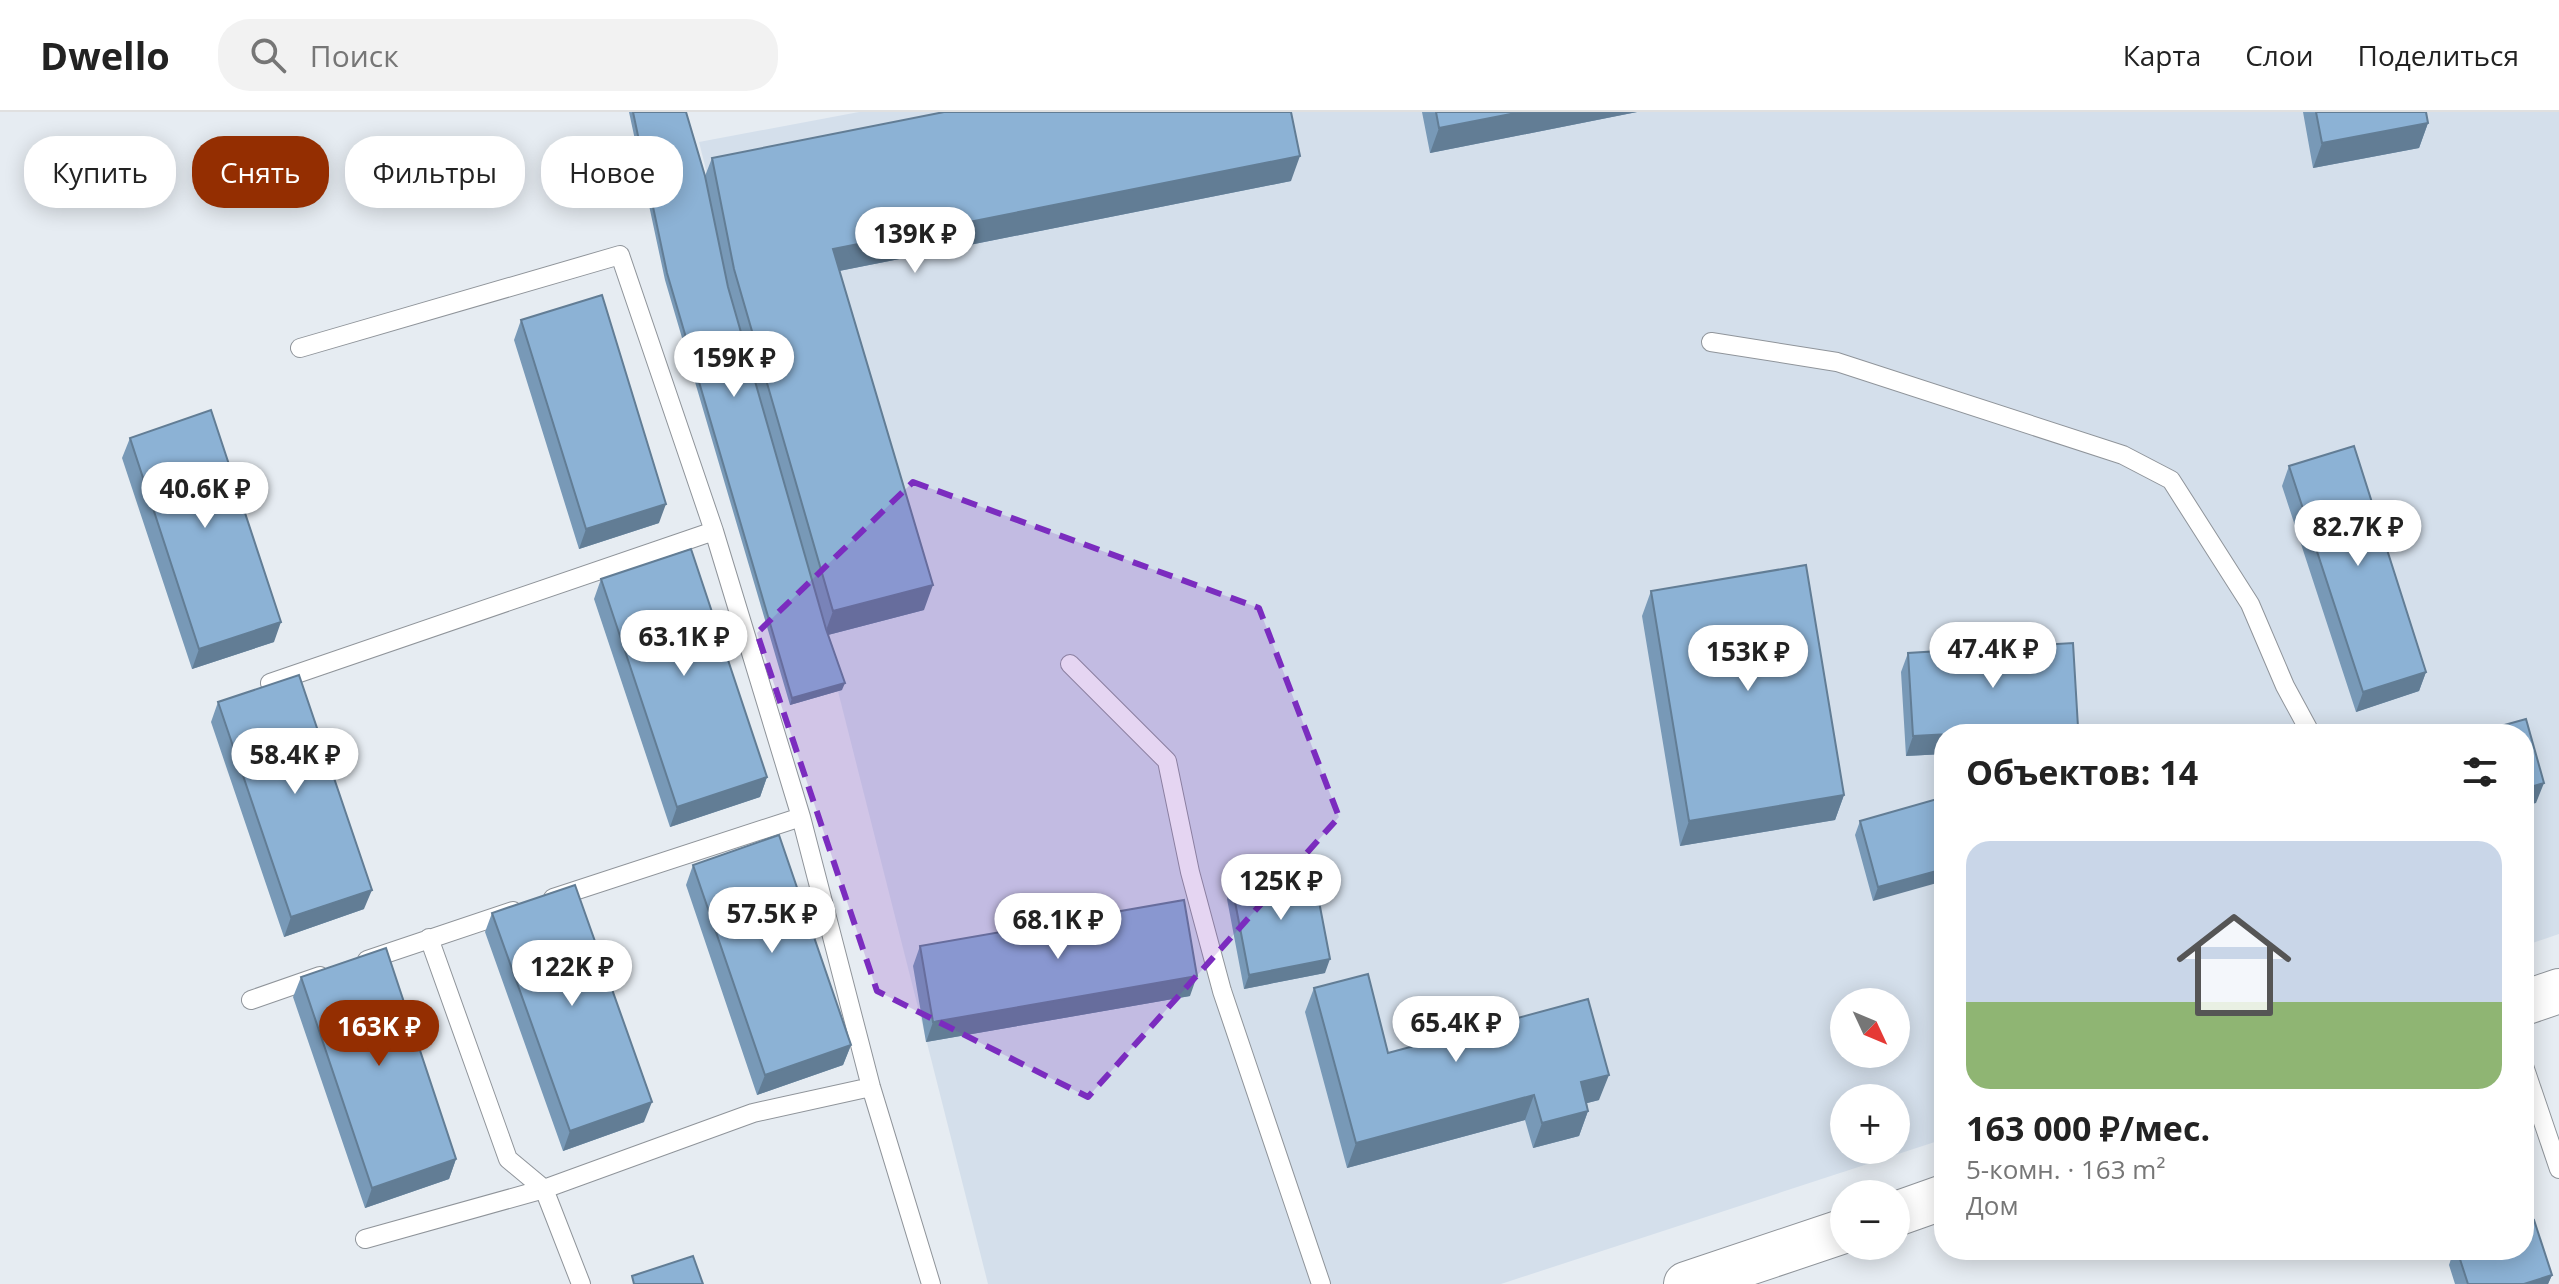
<!DOCTYPE html>
<html lang="ru">
<head>
<meta charset="utf-8">
<style>
  :root { --surface:#fff; --page:#f2f2f2; --text:#222; --muted:#767676; --line:#e0e0e0; --accent:#942e01 }
  body { margin:0; font-family:"Open Sans",sans-serif; background:var(--page); color:var(--text); height:100vh; display:flex; flex-direction:column; font-size:30px; white-space:nowrap }
  * { box-sizing:border-box; margin:0 }
  p { font-size:26px; color:var(--muted) }
  .icon { flex:none; width:44px; height:44px; fill:none; stroke:currentColor; stroke-width:2; stroke-linecap:round; stroke-linejoin:round }
  .map { position:relative; flex:1; overflow:hidden }
  .sheet { position:absolute; left:1934px; top:612px; width:600px; height:536px; display:flex; flex-direction:column; background:var(--surface); border-radius:32px; box-shadow:0 4px 20px #0003 }
  .sheet>* { flex:none }
  .hud { position:absolute; left:24px; top:24px; width:760px; height:72px; display:flex; gap:16px }
  .needle { width:52px; rotate:134deg }
  .tools { position:absolute; left:1830px; top:876px; display:grid; gap:16px }
  .tools a { display:grid; place-items:center; width:80px; height:80px; border-radius:50%; background:var(--surface); box-shadow:0 4px 20px #0003; font-size:40px }
  .price { position:absolute; translate:-50% -68px; padding:0 18px; border-radius:28px; background:#fff; color:#222; font-size:26px; line-height:52px; filter:drop-shadow(0 2px 4px #0008) }
  .price::after { content:''; position:absolute; left:50%; top:48px; width:24px; height:18px; margin-left:-12px; background:inherit; clip-path:polygon(0 0,100% 0,50% 100%) }
  .price.current { background:var(--accent); color:#fff }
  ul { padding:0; list-style:none }
  li { display:grid; align-content:center; gap:16px; height:424px; padding:0 32px }
  li+li { border-top:2px solid var(--line) }
  li span { display:grid; place-items:center; height:248px; border-radius:24px; color:#555 }
  li>.icon { margin-inline-start:auto }
  span .icon { width:144px; height:144px; fill:#fffc; stroke-width:1 }
  li b { font-size:34px }
  h2 { display:flex; justify-content:space-between; align-items:center; height:96px; padding:0 32px; font-size:34px }
  .tag { padding:0 28px; border-radius:32px; background:var(--surface); box-shadow:0 4px 20px #0003; font-size:28px; line-height:72px }
  .tag.current { background:var(--accent); color:#fff }
  header { display:flex; align-items:center; gap:48px; box-sizing:border-box; height:112px; padding:0 40px; background:var(--surface); border-bottom:2px solid var(--line) }
  header strong { font-size:38px }
  nav { display:flex; gap:44px; margin-inline-start:auto; font-size:28px }
  .search { width:560px; height:72px; background:var(--page); display:flex; align-items:center; gap:20px; box-sizing:border-box; padding:0 28px; border-radius:32px; color:var(--muted); font-size:30px }
  .map>svg:first-child { display:block }
  .built { fill:#d4dfeb; fill-rule:evenodd }
  .lines { fill:none; stroke-linecap:round; stroke-linejoin:round }
  .service-casing { stroke:#8f949a; stroke-width:20 }
  .secondary-casing { stroke:#8f949a; stroke-width:46 }
  .service { stroke:#fff; stroke-width:18 }
  .secondary { stroke:#fff; stroke-width:44 }
  .wall { fill:#7899b7 }
  .shaded-wall { fill:#627d95 }
  .building { fill:#8cb2d5; stroke:#627d95; stroke-width:2 }
  .marked { fill:#7b2cbf; fill-opacity:0.2; stroke:#7b2cbf; stroke-width:6; stroke-dasharray:16 10; stroke-linejoin:round }
</style>
</head>
<body>
<header>
<strong>Dwello</strong>
<div class="search"><svg class="icon" aria-label="search" viewBox="0 0 24 24"><circle cx="10" cy="10" r="6"/><path d="M15 15l6 6"/></svg>Поиск</div>
<nav><a>Карта</a><a>Слои</a><a>Поделиться</a></nav>
</header>
<div class="map">
<svg width="2559" height="1172" viewBox="0 0 2559 1172">
  <rect width="100%" height="100%" fill="#e6ecf2"/>
  <path class="built" d="M 859,0 L 2559,0 L 2559,822 L 2524,834 L 2524,622 L 1944,622 L 1944,1027 L 1501,1172 L 988,1172 L 699,30 ZM 1844,890 L 1896,890 L 1896,942 L 1844,942 ZM 1844,986 L 1896,986 L 1896,1038 L 1844,1038 Z"/>
  <g class="lines">
    <g class="service-casing">
      <path id="service" d="M 1711,230 L 1837,250 L 2123,343 L 2171,368 L 2250,492 L 2285,574 L 2311,622
        M 300,236 L 620,143 L 714,419 L 801,705 L 871,975 L 931,1172
        M 1070,552 L 1167,649 L 1190,760 L 1222,879 L 1321,1172
        M 270,571 L 714,419
        M 553,786 L 801,705
        M 429,826 L 508,1047 L 544,1077 L 581,1172
        M 367,848 L 513,799
        M 251,888 L 320,864
        M 2524,954 L 2559,1057
        M 365,1127 L 544,1077 L 753,1001 L 871,975"/>
    </g>
    <g class="secondary-casing">
      <path id="secondary" d="M 2524,891 L 2559,879
        M 1896,1102 L 1944,1085
        M 1686,1172 L 1844,1119"/>
    </g>
    <use href="#service" class="service"/>
    <use href="#secondary" class="secondary"/>
  </g>
  <path class="wall" d="M 629,0 L 686,0 L 705,64 L 712,46 L 1291,69 L 839,159 L 924,498 L 828,523 L 842,578 L 790,593 L 665,168 Z
    M 1422,0 L 1637,0 L 1430,41 Z
    M 2303,0 L 2426,0 L 2428,11 L 2419,36 L 2313,56 Z
    M 521,208 L 659,411 L 579,437 L 514,228 Z
    M 130,326 L 274,530 L 192,557 L 122,346 Z
    M 2289,354 L 2426,560 L 2419,579 L 2356,600 L 2282,374 Z
    M 601,467 L 767,665 L 760,685 L 670,715 L 594,487 Z
    M 1651,479 L 1844,683 L 1835,708 L 1680,734 L 1642,504 Z
    M 1908,541 L 2078,615 L 2076,622 L 1944,622 L 1944,642 L 1906,644 L 1901,560 Z
    M 218,590 L 364,797 L 284,825 L 211,610 Z
    M 1944,685 L 1873,789 L 1855,723 L 1860,709 Z
    M 693,753 L 851,933 L 843,953 L 757,983 L 686,773 Z
    M 1232,774 L 1325,861 L 1244,877 L 1227,787 Z
    M 492,801 L 644,1010 L 563,1039 L 485,820 Z
    M 920,834 L 1190,884 L 926,930 L 913,854 Z
    M 301,865 L 456,1047 L 449,1067 L 365,1096 L 293,885 Z
    M 1314,876 L 1388,941 L 1599,988 L 1587,991 L 1588,999 L 1579,1024 L 1533,1036 L 1525,1008 L 1347,1056 L 1305,900 Z
    M 2454,1138 L 2524,1138 L 2552,1163 L 2548,1172 L 2455,1172 L 2449,1153 Z"/>
  <path class="shaded-wall" d="M 1521,0 L 1637,0 L 1430,41 L 1439,16 Z
    M 2428,11 L 2419,36 L 2313,56 L 2322,31 Z
    M 1300,44 L 1291,69 L 824,162 L 833,137 Z
    M 666,392 L 659,411 L 579,437 L 586,417 Z
    M 933,473 L 924,498 L 824,524 L 833,499 Z
    M 281,510 L 274,530 L 192,557 L 199,537 Z
    M 2426,560 L 2419,579 L 2356,600 L 2363,580 Z
    M 845,571 L 842,578 L 790,593 L 792,586 Z
    M 2078,615 L 2076,622 L 1950,622 Z
    M 1944,622 L 1944,642 L 1906,644 L 1913,624 Z
    M 767,665 L 760,685 L 670,715 L 677,695 Z
    M 2544,671 L 2536,691 L 2524,694 L 2524,677 Z
    M 1844,683 L 1835,708 L 1680,734 L 1689,709 Z
    M 1944,757 L 1944,769 L 1873,789 L 1878,775 Z
    M 372,778 L 364,797 L 284,825 L 291,805 Z
    M 1330,847 L 1325,861 L 1244,877 L 1249,863 Z
    M 1197,864 L 1190,884 L 926,930 L 933,910 Z
    M 851,933 L 843,953 L 757,983 L 765,963 Z
    M 1609,963 L 1599,988 L 1572,995 L 1581,970 Z
    M 1534,983 L 1525,1008 L 1347,1056 L 1356,1031 Z
    M 652,990 L 644,1010 L 563,1039 L 570,1019 Z
    M 1588,999 L 1579,1024 L 1533,1036 L 1542,1011 Z
    M 456,1047 L 449,1067 L 365,1096 L 372,1076 Z
    M 2552,1163 L 2548,1172 L 2524,1172 Z"/>
  <path class="building" d="M 633,0 L 686,0 L 705,64 L 728,175 L 826,517 L 845,571 L 792,586 L 667,161 Z
    M 944,0 L 1291,0 L 1300,44 L 833,137 L 933,473 L 833,499 L 734,157 L 712,46 Z
    M 1436,0 L 1521,0 L 1439,16 Z
    M 2316,0 L 2426,0 L 2428,11 L 2322,31 Z
    M 602,183 L 666,392 L 586,417 L 521,208 Z
    M 211,298 L 281,510 L 199,537 L 130,326 Z
    M 2354,334 L 2426,560 L 2363,580 L 2289,354 Z
    M 691,437 L 767,665 L 677,695 L 601,467 Z
    M 1806,453 L 1844,683 L 1689,709 L 1651,479 Z
    M 2073,531 L 2078,615 L 1913,624 L 1908,541 Z
    M 299,563 L 372,778 L 291,805 L 218,590 Z
    M 2526,607 L 2544,671 L 2524,677 L 2524,622 L 2472,622 Z
    M 1944,685 L 1944,757 L 1878,775 L 1860,709 Z
    M 779,723 L 851,933 L 765,963 L 693,753 Z
    M 1313,758 L 1330,847 L 1249,863 L 1232,774 Z
    M 575,773 L 652,990 L 570,1019 L 492,801 Z
    M 1184,788 L 1197,864 L 933,910 L 920,834 Z
    M 386,836 L 456,1047 L 372,1076 L 301,865 Z
    M 1368,862 L 1388,941 L 1588,887 L 1609,963 L 1581,970 L 1588,999 L 1542,1011 L 1534,983 L 1356,1031 L 1314,876 Z
    M 2534,1108 L 2552,1163 L 2524,1172 L 2468,1172 L 2457,1138 L 2524,1138 L 2524,1111 Z
    M 693,1144 L 703,1172 L 634,1172 L 632,1164 Z"/>
  <path class="marked" d="M 913,370 L 1259,496 L 1339,705 L 1088,985 L 877,879 L 757,521 Z"/>
</svg>
<div class="tools">
<a><svg class="needle" viewBox="-14 -14 28 28"><path d="M0-13l5 13h-10z" fill="#e53935"/><path d="M0 13l5-13h-10z" fill="#767676"/></svg></a>
<a>+</a>
<a>−</a>
</div>
<b class="price" style="left:915px;top:163px">139K ₽</b>
<b class="price" style="left:734px;top:287px">159K ₽</b>
<b class="price" style="left:205px;top:418px">40.6K ₽</b>
<b class="price" style="left:2358px;top:456px">82.7K ₽</b>
<b class="price" style="left:684px;top:566px">63.1K ₽</b>
<b class="price" style="left:1993px;top:578px">47.4K ₽</b>
<b class="price" style="left:1748px;top:581px">153K ₽</b>
<b class="price" style="left:295px;top:684px">58.4K ₽</b>
<b class="price" style="left:1281px;top:810px">125K ₽</b>
<b class="price" style="left:772px;top:843px">57.5K ₽</b>
<b class="price" style="left:1058px;top:849px">68.1K ₽</b>
<b class="price" style="left:572px;top:896px">122K ₽</b>
<b class="price" style="left:1456px;top:952px">65.4K ₽</b>
<b class="price current" style="left:379px;top:956px">163K ₽</b>
<div class="hud">
<a class="tag">Купить</a>
<a class="tag current">Снять</a>
<a class="tag">Фильтры</a>
<a class="tag">Новое</a>
</div>
<section class="sheet">
<h2>Объектов: 14<svg class="icon" aria-label="filters" viewBox="0 0 24 24"><path d="M4 7h16M4 17h16"/><circle cx="9" cy="7" r="2"/><circle cx="15" cy="17" r="2"/></svg></h2>
<ul>
<li><span style="background:linear-gradient(#c9d6e8 65%,#8fb573 0)"><svg class="icon" aria-label="home" viewBox="0 0 24 24"><path d="M3 11l9-7 9 7M6 9v11h12V9"/></svg></span><div><b>163 000 ₽/мес.</b><p>5-комн. · 163 m²</p><p>Дом</p></div></li>
</ul>
</section>
</div>
</body>
</html>
